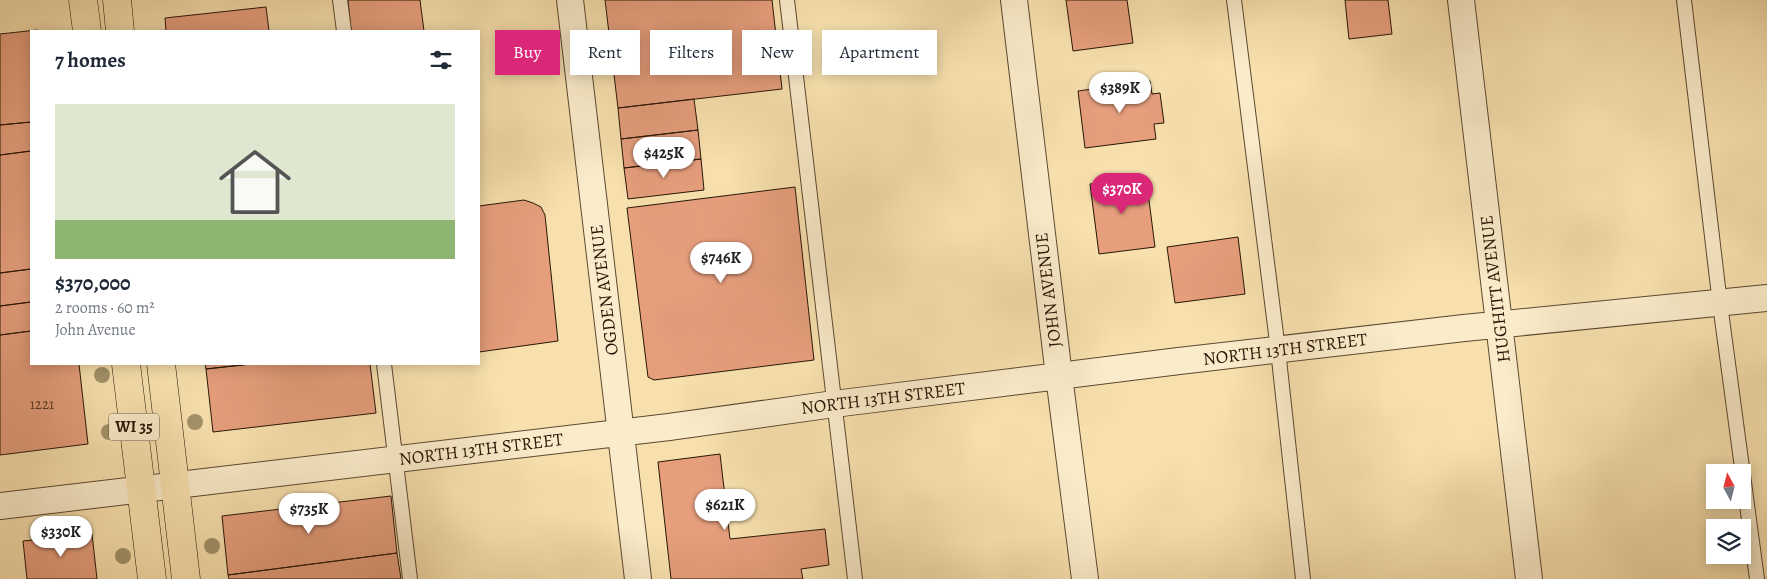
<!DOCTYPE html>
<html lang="en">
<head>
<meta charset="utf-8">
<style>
  :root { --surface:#fff; --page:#f2f2f3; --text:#1f2937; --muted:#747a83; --line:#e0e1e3; --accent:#db2777 }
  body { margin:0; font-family:Alegreya,serif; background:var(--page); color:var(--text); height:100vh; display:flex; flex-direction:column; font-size:19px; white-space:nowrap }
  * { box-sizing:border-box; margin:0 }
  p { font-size:16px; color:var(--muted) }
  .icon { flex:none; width:28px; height:28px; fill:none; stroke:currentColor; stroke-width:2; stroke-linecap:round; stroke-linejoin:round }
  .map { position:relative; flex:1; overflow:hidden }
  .sheet { position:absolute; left:30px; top:30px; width:450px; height:335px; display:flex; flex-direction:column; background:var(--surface); border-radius:0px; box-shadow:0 2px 12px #0003 }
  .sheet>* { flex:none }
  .guide { position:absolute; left:495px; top:30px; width:475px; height:45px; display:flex; gap:10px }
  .needle { width:32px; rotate:353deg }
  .controls { position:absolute; left:1706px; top:464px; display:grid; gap:10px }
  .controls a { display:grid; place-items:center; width:45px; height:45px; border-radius:0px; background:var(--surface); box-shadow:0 2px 12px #0003; font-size:25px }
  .price { position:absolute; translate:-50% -42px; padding:0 11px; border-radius:18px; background:#fff; color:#222; font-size:16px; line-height:32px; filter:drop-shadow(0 1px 2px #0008) }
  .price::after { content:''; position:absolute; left:50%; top:30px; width:15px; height:11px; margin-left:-8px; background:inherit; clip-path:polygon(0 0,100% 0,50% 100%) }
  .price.selected { background:var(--accent); color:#fff }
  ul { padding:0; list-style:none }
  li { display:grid; align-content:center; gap:10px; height:265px; padding:0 25px }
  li+li { border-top:1px solid var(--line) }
  li span { display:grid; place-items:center; height:155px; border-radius:0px; color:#555 }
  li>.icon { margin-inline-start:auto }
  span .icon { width:90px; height:90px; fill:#fffc; stroke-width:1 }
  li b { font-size:21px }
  h2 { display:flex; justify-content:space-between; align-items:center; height:60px; padding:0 25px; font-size:21px }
  .pill { padding:0 18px; border-radius:0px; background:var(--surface); box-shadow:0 2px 12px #0003; font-size:18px; line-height:45px }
  .pill.selected { background:var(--accent); color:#fff }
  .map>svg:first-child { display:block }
  .building { fill:#e69e7d; stroke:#281605 }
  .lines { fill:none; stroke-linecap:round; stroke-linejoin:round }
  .lane-casing { stroke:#5c482f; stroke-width:16 }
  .street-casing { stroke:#5c482f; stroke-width:28 }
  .primary-casing { stroke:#281605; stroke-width:29 }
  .lane { stroke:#faebca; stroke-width:14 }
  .street { stroke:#faebca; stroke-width:26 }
  .primary { stroke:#f7e0ae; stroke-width:28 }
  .tree { fill:#a3926a }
  .labels { text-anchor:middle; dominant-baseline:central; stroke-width:5; stroke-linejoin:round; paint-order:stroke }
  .number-label { font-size:15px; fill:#583823 }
  .shield { fill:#faebca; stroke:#675640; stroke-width:1 }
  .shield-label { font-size:16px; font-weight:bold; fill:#281605 }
  .street-label { font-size:18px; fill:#281605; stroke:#faebca }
</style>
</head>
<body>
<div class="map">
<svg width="1767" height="579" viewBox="0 0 1767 579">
  <rect width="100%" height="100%" fill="#f7e0ae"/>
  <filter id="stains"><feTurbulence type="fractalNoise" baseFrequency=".004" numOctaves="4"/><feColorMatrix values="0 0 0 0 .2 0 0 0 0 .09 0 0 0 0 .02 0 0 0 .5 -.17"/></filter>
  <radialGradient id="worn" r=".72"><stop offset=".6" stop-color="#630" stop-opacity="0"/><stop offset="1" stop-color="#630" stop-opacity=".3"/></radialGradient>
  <path class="building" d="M 348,0 L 420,0 L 424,31 L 351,31 Z
    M 605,0 L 772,0 L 782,89 L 618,108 Z
    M 1066,0 L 1127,0 L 1133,43 L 1073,51 Z
    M 1345,0 L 1388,0 L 1392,34 L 1349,39 Z
    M 266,7 L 269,31 L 166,31 L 165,18 Z
    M 37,30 L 37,31 L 31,31 L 31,122 L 0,125 L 0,34 Z
    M 1150,81 L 1152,94 L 1160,93 L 1164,123 L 1154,124 L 1156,139 L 1085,148 L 1078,91 Z
    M 694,99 L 698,130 L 621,139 L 618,108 Z
    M 31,122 L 31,151 L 0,155 L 0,125 Z
    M 698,130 L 701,159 L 624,168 L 621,139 Z
    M 31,151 L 31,269 L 0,273 L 0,155 Z
    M 701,159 L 704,190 L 628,199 L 624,168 Z
    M 1146,177 L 1155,247 L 1099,254 L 1090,184 Z
    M 795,187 L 814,360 L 654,380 L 648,377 L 627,208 Z
    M 524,200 L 533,203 L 541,207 L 545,215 L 558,341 L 479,352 L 479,206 Z
    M 1238,237 L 1245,294 L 1175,303 L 1167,247 Z
    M 31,269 L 31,302 L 0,306 L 0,273 Z
    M 31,302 L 31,331 L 0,335 L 0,306 Z
    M 31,331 L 31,364 L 79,364 L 88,444 L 0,455 L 0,335 Z
    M 205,364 L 251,364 L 206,369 Z
    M 251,364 L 370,364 L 376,413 L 213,432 L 206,369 Z
    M 720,454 L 730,539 L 825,529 L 829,565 L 801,569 L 803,579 L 671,579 L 658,462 Z
    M 391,496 L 397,553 L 228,575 L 222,516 Z
    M 92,534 L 97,579 L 27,579 L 23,541 Z
    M 397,553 L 401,579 L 229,579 L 228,575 Z"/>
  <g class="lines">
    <g class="lane-casing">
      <path id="lane" d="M 340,0 L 344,31
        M 787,0 L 855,579
        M 1234,0 L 1278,350 L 1303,579
        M 1684,0 L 1720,304 L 1757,579
        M 384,364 L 410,579"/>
    </g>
    <g class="street-casing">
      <path id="street" d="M 570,0 L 638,579
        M 1014,0 L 1059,376 L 1085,579
        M 1461,0 L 1529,579
        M 0,506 L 669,427 L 834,404 L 1179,361 L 1464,328 L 1767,298"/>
    </g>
    <g class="primary-casing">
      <path id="primary" d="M 83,0 L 87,31
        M 117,0 L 120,31
        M 126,364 L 152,579
        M 161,364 L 186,579"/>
    </g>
    <use href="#lane" class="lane"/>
    <use href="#street" class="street"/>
    <use href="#primary" class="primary"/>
  </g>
  <g class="tree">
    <circle cx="102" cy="375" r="8"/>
    <circle cx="195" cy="422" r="8"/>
    <circle cx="109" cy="432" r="8"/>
    <circle cx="212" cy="546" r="8"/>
    <circle cx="123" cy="556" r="8"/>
  </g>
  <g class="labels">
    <g class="number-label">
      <text x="42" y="404">1221</text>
    </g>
    <rect class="shield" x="109" y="413.5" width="50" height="27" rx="4"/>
    <g class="shield-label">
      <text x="134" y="427">WI 35</text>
    </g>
    <g class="street-label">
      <text transform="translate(1495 289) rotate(-97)">HUGHITT AVENUE</text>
      <text transform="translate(604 290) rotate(-97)">OGDEN AVENUE</text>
      <text transform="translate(1048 290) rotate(-97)">JOHN AVENUE</text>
      <text transform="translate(1285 349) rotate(-7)">NORTH 13TH STREET</text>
      <text transform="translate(883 398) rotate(-7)">NORTH 13TH STREET</text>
      <text transform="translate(481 449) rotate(-7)">NORTH 13TH STREET</text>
    </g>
  </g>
  <rect width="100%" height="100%" filter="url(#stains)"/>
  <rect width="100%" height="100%" fill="url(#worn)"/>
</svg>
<div class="controls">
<a><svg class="needle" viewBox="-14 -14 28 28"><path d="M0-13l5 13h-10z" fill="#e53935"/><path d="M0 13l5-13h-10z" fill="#747a83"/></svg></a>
<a><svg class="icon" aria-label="layers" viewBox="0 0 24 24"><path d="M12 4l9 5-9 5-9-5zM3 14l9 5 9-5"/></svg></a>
</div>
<b class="price" style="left:1120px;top:114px">$389K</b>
<b class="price" style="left:664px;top:179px">$425K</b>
<b class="price selected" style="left:1122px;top:215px">$370K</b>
<b class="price" style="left:721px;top:284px">$746K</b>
<b class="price" style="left:725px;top:531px">$621K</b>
<b class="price" style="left:309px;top:535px">$735K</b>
<b class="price" style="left:61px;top:558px">$330K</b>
<div class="guide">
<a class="pill selected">Buy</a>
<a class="pill">Rent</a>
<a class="pill">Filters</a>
<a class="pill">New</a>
<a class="pill">Apartment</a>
</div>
<section class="sheet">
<h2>7 homes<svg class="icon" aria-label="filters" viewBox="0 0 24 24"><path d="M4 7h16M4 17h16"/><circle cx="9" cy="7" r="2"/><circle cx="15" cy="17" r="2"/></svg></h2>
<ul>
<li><span style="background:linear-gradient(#dfe7d0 75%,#8fb573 0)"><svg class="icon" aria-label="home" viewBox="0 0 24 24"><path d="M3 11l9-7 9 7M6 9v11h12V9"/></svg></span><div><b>$370,000</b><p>2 rooms · 60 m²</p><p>John Avenue</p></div></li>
</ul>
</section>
</div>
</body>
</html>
